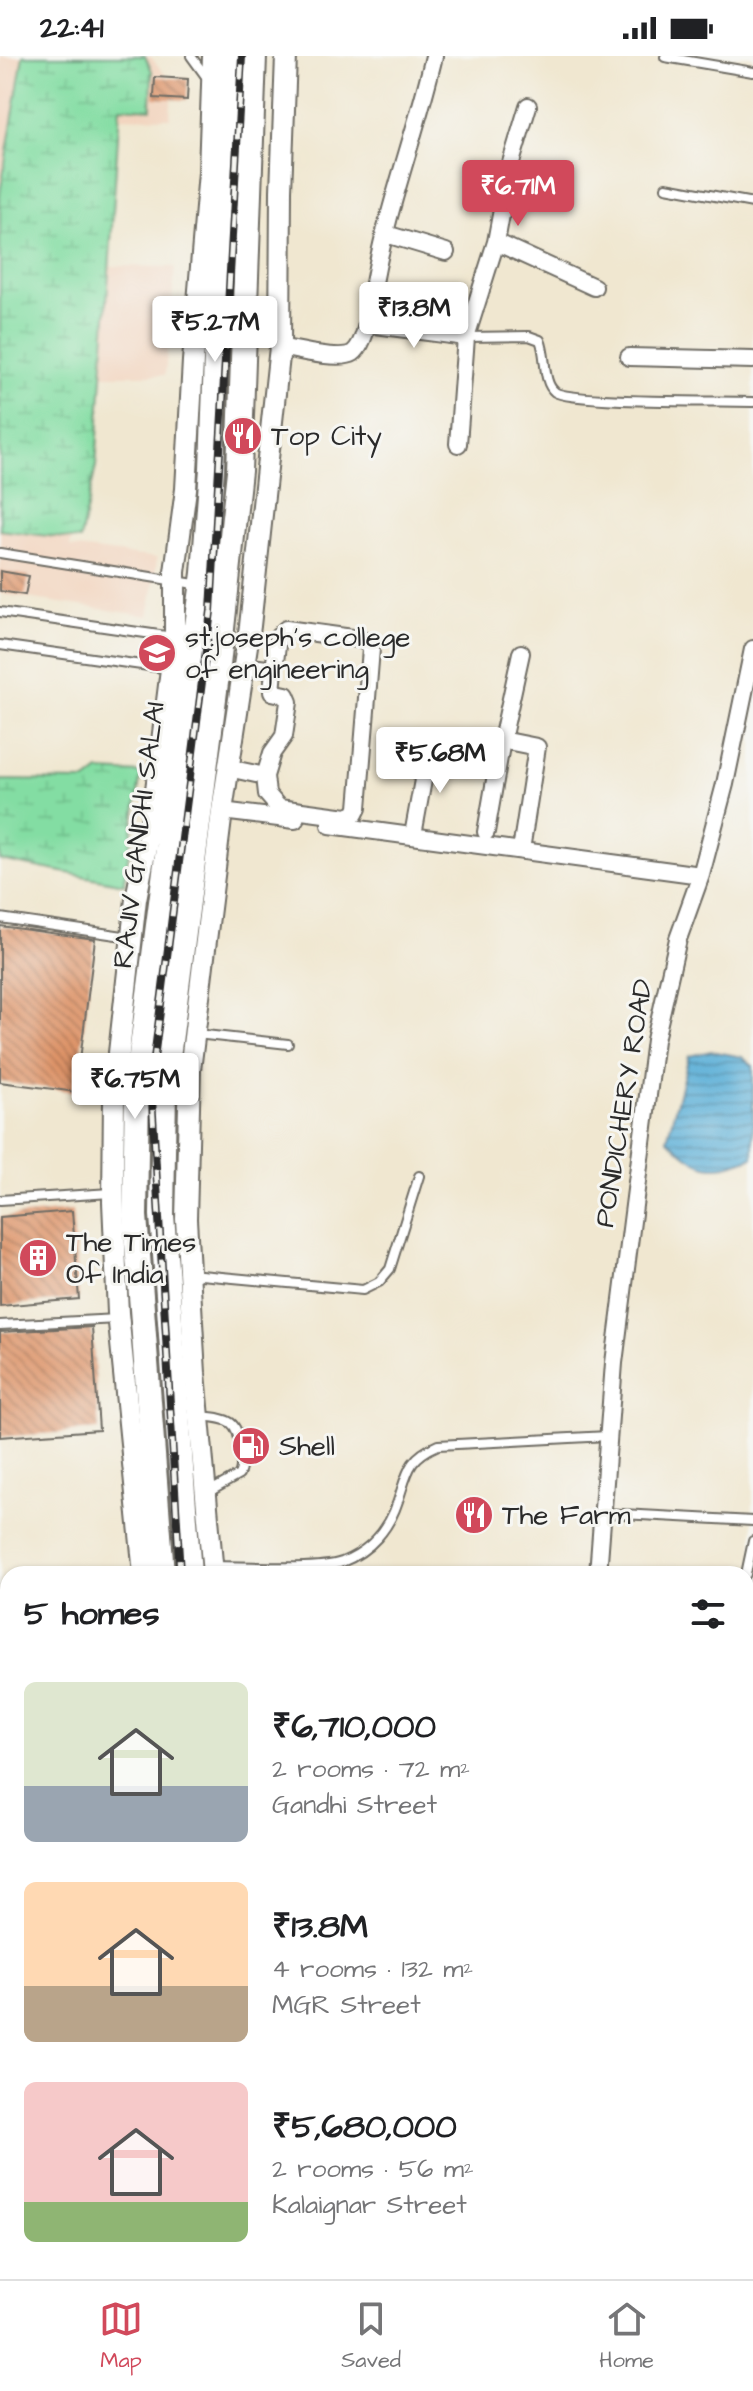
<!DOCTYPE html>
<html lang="en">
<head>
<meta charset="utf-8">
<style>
  :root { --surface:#fff; --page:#f6f6f6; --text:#202124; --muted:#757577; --line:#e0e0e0; --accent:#d1495b }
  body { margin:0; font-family:"Architects Daughter",sans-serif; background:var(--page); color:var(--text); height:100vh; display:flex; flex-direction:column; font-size:30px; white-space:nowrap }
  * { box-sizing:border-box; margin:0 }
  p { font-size:26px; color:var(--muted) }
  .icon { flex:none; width:44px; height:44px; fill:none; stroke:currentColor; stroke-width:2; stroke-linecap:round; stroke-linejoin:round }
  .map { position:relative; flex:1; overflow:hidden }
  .drawer { position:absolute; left:0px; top:1510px; width:754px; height:714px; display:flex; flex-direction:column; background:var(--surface); border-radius:24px 24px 0 0; box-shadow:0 2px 6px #0004 }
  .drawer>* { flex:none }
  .price { position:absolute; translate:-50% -68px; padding:0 18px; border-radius:8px; background:#fff; color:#222; font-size:26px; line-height:52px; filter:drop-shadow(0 2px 4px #0008) }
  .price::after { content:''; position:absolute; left:50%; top:48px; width:24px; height:18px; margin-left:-12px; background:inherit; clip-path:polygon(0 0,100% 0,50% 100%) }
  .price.selected { background:var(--accent); color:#fff }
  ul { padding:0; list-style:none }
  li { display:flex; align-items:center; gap:24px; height:200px; padding:0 24px }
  li span { display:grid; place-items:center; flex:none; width:224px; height:160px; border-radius:12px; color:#555 }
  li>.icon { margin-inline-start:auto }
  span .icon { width:96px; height:96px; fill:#fffc; stroke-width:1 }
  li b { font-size:34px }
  h2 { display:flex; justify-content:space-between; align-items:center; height:96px; padding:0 24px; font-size:34px }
  .status { display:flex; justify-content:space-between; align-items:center; height:56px; padding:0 40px; background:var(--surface); direction:ltr }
  .status svg { height:22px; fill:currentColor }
  .dock { display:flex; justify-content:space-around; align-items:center; height:112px; border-top:2px solid var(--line); background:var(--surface); font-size:22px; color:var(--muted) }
  .dock a { display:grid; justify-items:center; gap:4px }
  .dock .selected { color:var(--accent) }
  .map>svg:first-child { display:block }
  .built { fill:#f2d4be }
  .wetland { fill:url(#wetland-marsh); stroke:#578467; stroke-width:2 }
  .water { fill:url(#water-rules); stroke:#446e82; stroke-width:2 }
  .building { fill:url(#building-back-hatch) }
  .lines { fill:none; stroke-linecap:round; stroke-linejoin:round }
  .service-casing { stroke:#706d65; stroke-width:12 }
  .minor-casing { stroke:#706d65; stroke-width:20 }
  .tertiary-casing { stroke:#706d65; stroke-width:24 }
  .primary-casing { stroke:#706d65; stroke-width:28 }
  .service { stroke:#fff; stroke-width:8 }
  .minor { stroke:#fff; stroke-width:16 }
  .tertiary { stroke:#fff; stroke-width:20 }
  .primary { stroke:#fff; stroke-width:24 }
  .rail-casing { stroke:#2b2b2b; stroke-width:8 }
  .rail { stroke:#f6f6f2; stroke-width:5; stroke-dasharray:15; stroke-linecap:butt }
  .labels { text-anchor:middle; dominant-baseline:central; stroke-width:6; stroke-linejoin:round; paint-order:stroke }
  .poi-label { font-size:28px; fill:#2b2b2b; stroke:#f6f6f2; text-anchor:start }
  .street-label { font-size:28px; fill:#2b2b2b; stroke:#f6f6f2 }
</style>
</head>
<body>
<div class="status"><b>22:41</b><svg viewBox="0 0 49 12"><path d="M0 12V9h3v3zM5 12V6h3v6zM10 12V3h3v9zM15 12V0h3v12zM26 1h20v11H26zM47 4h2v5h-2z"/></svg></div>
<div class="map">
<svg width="753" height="2223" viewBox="0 0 753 2223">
  <defs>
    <pattern id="wetland-marsh" width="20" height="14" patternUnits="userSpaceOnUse" patternTransform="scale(2)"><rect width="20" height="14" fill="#83dda3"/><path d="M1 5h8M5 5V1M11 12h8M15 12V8" fill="none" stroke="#71be8c"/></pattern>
    <pattern id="water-rules" width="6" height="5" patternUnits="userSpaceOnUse" patternTransform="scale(2)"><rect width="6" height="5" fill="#5db0d8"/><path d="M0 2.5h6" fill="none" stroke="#4d8faf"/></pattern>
    <pattern id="building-back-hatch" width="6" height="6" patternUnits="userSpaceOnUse" patternTransform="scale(2)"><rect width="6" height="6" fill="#dd9367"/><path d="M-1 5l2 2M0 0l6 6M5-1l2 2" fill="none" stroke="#b37855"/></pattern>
  </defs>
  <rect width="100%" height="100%" fill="#f6f6f2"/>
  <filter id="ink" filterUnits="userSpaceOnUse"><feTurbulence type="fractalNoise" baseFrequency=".0125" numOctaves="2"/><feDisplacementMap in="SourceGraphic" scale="16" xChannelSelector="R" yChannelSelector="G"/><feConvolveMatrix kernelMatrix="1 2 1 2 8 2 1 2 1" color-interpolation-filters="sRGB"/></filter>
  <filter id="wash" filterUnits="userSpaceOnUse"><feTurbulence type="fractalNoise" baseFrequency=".006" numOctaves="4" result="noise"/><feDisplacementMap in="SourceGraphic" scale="32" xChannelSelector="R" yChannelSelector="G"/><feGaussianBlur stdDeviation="1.8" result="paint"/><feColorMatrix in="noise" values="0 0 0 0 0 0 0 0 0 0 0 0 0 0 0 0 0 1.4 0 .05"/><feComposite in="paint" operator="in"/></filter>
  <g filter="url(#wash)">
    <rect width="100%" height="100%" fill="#f0e7d0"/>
    <path class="built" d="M 0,0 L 150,0 L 172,27 L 170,62 L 109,61 L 102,210 L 175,211 L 165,319 L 88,319 L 83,417 L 70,491 L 157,502 L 149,560 L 0,538 Z"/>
    <path class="wetland" d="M 23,0 L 145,0 L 152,15 L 151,53 L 120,51 L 96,410 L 80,484 L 0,474 L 0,137 Z
      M 99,715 L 141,717 L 124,828 L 0,804 L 0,724 L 86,725 Z"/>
    <path class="water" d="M 711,995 L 742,1001 L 753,1010 L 753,1101 C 710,1119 700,1113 667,1083 L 689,1000 Z
      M 8,1617 L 8,1761 L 0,1779 L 0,1643 Z
      M 753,1646 L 753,1943 L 746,1942 L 746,1680 Z"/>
    <g id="blocks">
      <path class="building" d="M 155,21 L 188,23 L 187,44 L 154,42 Z
        M 0,515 L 29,520 L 25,539 L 0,535 Z
        M 0,870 L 95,883 L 76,1036 L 0,1026 Z
        M 72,1155 L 79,1243 L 0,1250 L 0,1161 Z
        M 92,1271 L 99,1374 L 0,1381 L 0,1276 Z"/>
    </g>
  </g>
  <g filter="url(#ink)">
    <use href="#blocks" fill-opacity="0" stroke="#706d65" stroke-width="2"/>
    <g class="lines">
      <g class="service-casing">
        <path id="service" d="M 191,0 L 207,22
          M 665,1 L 753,16
          M 666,131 L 753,147
          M 467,281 L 529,280 L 540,284 C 547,299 542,326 555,336 C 570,347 724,345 753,346
          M 0,497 L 201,529
          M 0,556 L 173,581
          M 0,589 L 170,613
          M 0,862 L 130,881
          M 196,978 L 288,988
          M 0,1144 L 111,1137
          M 190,1218 L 363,1234 L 379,1226 L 390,1213 L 419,1120
          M 0,1269 L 118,1263
          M 199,1360 C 227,1363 238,1362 240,1392 C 241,1402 243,1410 239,1419 L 207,1437
          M 603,1457 L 753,1465
          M 213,1510 C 243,1510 316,1515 342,1506 C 370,1495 389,1473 398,1445 C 408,1415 408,1402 438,1389 L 608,1380
          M 746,1518 L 753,1485
          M 237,2223 L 238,2216
          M 439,2223 L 440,2216"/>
      </g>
      <g class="minor-casing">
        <path id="minor" d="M 386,178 L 446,196
          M 496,186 L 594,231
          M 368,268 L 466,281
          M 280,291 C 295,294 341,305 353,297 C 367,286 371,249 373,233 C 386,154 416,78 434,0
          M 629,301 L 753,304
          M 458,388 L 466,281 L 496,186 L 510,110 L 528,50
          M 228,712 L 265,720 L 267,738 L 279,752 L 347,761 L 355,758 L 358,752 L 371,593 L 369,588 L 360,583 L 286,573 L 278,581 L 274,614 L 244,610
          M 265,720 L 272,697 L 284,680 L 289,646 L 286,639 L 272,636 L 274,614
          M 222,755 L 295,764
          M 330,769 L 701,819
          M 486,776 L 502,684
          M 413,779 L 429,691
          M 521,794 L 537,691 L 502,684 L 521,597
          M 598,1518 L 614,1307 L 655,984 L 678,883 L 701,819 L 725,728 L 753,593
          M 0,1962 L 8,1964
          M 0,2172 L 8,2173
          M 457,2223 L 458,2216
          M 555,2223 L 556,2216"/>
      </g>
      <g class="tertiary-casing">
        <path id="tertiary" d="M 144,1518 L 118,1257 L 113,1146 L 114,1042 L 136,843 L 154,750 L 175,581 L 175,516 L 186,433 L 193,305 L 209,116 L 213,0
          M 213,1518 L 195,1317 L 186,1163 L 190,1014 L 222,755 L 250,570 L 280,291 L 281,135 L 286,0
          M 137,2223 L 137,2216
          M 212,2223 L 213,2216"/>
      </g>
      <g class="primary-casing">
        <path id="primary" d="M 162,1518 L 135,1160 L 137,1030 L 204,517 L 212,413 L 227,0
          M 189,1518 L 162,1159 L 164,1032 L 217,619 L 239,415 L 254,0
          M 155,2223 L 155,2216
          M 184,2223 L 184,2216"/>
      </g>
      <use href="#service" class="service"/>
      <use href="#minor" class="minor"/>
      <use href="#tertiary" class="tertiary"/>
      <use href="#primary" class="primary"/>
      <g class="rail-casing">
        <path id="rail" d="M 180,1518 L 151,1026 L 211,555 L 242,0
          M 175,2223 L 175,2216"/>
      </g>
      <use href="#rail" class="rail"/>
    </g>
  </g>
  <defs>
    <g id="restaurant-disc" transform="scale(2)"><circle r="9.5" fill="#d1495b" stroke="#f6f6f2"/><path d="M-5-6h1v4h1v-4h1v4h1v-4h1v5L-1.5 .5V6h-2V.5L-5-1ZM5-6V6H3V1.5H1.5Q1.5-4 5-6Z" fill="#fff"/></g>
    <g id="university-disc" transform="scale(2)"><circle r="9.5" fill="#d1495b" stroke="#f6f6f2"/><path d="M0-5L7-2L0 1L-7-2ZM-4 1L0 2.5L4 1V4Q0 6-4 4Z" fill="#fff"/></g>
    <g id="building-disc" transform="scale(2)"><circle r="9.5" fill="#d1495b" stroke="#f6f6f2"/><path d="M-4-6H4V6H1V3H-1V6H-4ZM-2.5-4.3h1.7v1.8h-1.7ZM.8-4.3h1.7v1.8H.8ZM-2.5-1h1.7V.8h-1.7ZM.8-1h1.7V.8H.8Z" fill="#fff"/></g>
    <g id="fuel-disc" transform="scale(2)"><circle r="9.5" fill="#d1495b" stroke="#f6f6f2"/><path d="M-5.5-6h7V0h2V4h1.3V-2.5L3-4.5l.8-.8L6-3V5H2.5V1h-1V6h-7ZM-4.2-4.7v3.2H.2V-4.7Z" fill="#fff"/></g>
  </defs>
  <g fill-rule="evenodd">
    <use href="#restaurant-disc" x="243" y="380"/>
    <use href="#university-disc" x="157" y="597"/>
    <use href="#building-disc" x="38" y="1202"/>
    <use href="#fuel-disc" x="251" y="1390"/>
    <use href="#restaurant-disc" x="474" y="1459"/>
  </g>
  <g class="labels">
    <g class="poi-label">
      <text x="271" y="380">Top City</text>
      <text x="185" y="581">st.joseph's college<tspan x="185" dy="32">of engineering</tspan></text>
      <text x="66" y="1186">The Times<tspan x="66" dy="32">Of India</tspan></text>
      <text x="279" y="1390">Shell</text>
      <text x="502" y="1459">The Farm</text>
    </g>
    <g class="street-label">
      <text transform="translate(139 779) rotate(-83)">RAJIV GANDHI SALAI</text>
      <text transform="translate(624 1047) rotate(-81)">PONDICHERY ROAD</text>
    </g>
  </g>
</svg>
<b class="price selected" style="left:518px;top:172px">₹6.71M</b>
<b class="price" style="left:414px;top:294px">₹13.8M</b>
<b class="price" style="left:215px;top:308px">₹5.27M</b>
<b class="price" style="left:440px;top:739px">₹5.68M</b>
<b class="price" style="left:135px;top:1065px">₹6.75M</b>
<section class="drawer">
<h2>5 homes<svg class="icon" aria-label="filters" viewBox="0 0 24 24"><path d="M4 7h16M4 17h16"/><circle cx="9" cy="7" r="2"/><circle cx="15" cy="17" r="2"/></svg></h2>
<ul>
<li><span style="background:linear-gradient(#dfe7d0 65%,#9aa5b1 0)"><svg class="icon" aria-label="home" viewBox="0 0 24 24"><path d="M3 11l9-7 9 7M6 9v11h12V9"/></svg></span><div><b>₹6,710,000</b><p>2 rooms · 72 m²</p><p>Gandhi Street</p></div></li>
<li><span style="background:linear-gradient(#ffd9b3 65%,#b9a48a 0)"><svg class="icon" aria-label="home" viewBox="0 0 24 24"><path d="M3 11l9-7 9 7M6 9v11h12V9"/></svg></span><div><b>₹13.8M</b><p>4 rooms · 132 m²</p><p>MGR Street</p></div></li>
<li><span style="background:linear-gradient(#f6c9c9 75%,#8fb573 0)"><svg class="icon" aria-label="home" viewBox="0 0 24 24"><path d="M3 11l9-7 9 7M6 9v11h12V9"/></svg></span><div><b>₹5,680,000</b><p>2 rooms · 56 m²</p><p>Kalaignar Street</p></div></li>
</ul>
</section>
</div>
<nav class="dock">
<a class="selected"><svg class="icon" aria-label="map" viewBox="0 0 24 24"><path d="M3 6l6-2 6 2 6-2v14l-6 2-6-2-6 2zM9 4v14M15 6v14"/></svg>Map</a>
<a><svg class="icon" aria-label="saved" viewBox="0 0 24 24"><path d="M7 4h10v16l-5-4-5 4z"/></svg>Saved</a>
<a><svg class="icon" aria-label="home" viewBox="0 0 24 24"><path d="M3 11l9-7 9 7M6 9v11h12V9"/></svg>Home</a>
</nav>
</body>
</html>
